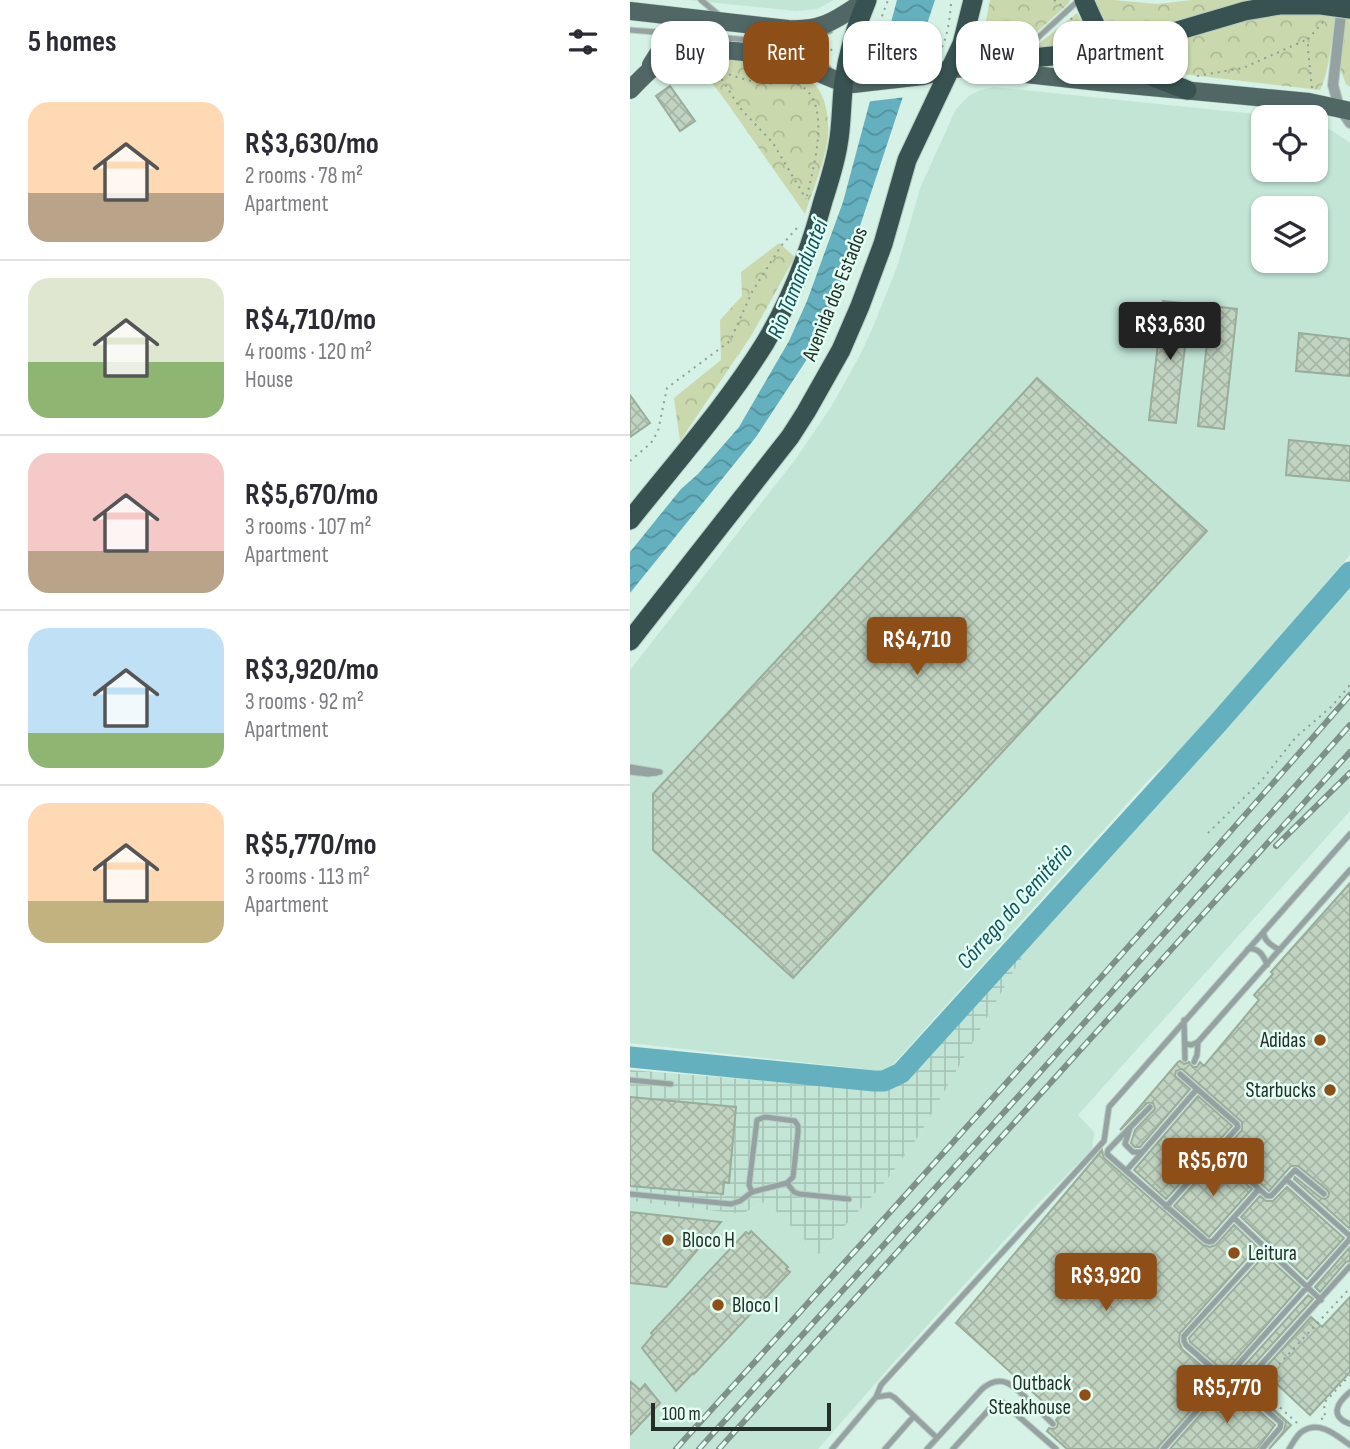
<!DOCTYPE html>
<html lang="en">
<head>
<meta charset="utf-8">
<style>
  :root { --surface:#fff; --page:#f7f7f7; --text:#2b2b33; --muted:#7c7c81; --line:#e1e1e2; --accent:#8e4e17 }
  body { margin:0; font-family:"Sofia Sans Condensed",sans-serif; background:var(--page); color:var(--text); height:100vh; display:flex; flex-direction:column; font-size:26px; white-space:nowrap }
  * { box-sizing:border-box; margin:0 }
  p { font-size:23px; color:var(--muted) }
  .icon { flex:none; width:38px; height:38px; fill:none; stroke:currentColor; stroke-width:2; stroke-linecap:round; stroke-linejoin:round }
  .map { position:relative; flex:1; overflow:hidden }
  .drawer { display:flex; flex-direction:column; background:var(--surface); width:630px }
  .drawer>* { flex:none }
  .guide { position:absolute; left:21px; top:21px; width:593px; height:63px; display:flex; gap:14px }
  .fabs { position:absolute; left:621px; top:105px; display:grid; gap:14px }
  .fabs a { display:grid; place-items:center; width:77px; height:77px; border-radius:14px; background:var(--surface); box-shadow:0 2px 5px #0004; font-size:35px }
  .scale { position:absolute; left:21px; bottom:18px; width:180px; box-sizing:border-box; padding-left:7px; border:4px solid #242f2a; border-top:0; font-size:19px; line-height:24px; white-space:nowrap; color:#242f2a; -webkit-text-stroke:5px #e3fef2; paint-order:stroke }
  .price { position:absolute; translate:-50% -60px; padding:0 16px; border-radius:7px; background:var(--accent); color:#fff; font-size:23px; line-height:46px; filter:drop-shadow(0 2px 4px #0008) }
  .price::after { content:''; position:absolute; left:50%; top:42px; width:21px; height:16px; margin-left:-10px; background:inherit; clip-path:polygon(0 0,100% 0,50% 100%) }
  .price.current { background:#222; color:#fff }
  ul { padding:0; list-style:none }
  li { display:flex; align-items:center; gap:21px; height:175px; padding:0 28px }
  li+li { border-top:2px solid var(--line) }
  li span { display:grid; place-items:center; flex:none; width:196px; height:140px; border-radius:21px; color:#555 }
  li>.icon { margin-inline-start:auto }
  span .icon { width:84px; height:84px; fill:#fffc; stroke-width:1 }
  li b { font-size:30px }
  h2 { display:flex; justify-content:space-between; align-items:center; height:84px; padding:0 28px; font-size:30px }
  .chip { padding:0 24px; border-radius:21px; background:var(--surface); box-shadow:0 2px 5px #0004; font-size:24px; line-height:63px }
  .chip.current { background:var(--accent); color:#fff }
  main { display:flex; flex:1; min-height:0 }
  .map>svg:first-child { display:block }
  .built { fill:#c2e5d6; fill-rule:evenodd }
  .industrial { fill:url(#industrial-grid) }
  .forest { fill:url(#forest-crowns) }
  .water { fill:url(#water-waves) }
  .pier { fill:#d6f1e5 }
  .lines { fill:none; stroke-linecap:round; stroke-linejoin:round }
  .river { stroke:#64b0bf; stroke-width:21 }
  .building { fill:url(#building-cross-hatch); stroke:#9aac9a; stroke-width:2 }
  .lane-casing { stroke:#b6cec3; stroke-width:7 }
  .street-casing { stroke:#b6cec3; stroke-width:12 }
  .primary-casing { stroke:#b6cec3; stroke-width:19 }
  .highway-casing { stroke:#b6cec3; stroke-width:21 }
  .path { stroke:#8ba097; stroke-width:2; stroke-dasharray:2 5; stroke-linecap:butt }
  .lane { stroke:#95a2a1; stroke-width:5 }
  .street { stroke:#95a2a1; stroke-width:10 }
  .primary { stroke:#506765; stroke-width:18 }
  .highway { stroke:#375250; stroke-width:19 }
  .rail-casing { stroke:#7e9189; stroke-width:6 }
  .rail { stroke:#e3fef2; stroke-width:3.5; stroke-dasharray:10; stroke-linecap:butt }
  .highway-bridge-casing { stroke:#b6cec3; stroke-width:21; stroke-linecap:butt }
  .highway-bridge { stroke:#375250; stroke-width:19 }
  .poi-dot { fill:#8e4e17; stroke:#e3fef2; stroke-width:2.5 }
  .labels { text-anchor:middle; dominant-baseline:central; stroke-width:5; stroke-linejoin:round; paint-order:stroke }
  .street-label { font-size:21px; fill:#242f2a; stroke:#e3fef2 }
  .poi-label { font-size:21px; fill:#242f2a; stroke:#e3fef2; text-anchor:end }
  .water-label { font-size:23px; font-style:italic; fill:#10525e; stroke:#e3fef2 }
</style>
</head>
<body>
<main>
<section class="drawer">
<h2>5 homes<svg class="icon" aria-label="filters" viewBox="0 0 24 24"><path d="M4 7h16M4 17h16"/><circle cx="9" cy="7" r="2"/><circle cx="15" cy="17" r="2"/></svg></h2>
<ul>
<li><span style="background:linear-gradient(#ffd9b3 65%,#b9a48a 0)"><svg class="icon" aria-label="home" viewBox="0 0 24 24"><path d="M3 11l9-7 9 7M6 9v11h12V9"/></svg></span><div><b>R$3,630/mo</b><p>2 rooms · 78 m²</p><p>Apartment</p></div></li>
<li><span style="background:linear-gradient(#dfe7d0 60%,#8fb573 0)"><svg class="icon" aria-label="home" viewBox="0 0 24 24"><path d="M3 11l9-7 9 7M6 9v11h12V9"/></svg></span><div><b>R$4,710/mo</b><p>4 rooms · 120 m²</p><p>House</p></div></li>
<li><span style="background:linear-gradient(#f6c9c9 70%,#b9a48a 0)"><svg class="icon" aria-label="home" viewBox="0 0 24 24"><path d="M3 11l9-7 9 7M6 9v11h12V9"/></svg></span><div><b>R$5,670/mo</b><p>3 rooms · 107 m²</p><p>Apartment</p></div></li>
<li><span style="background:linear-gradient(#bfe0f5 75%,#8fb573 0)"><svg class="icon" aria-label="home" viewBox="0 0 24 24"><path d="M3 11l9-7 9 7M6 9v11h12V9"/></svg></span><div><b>R$3,920/mo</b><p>3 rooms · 92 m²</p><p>Apartment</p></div></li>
<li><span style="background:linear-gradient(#ffd9b3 70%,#c2b280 0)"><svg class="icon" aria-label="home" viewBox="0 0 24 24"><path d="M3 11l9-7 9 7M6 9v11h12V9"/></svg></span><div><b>R$5,770/mo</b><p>3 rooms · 113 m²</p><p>Apartment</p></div></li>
</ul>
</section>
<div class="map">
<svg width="720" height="1449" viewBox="0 0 720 1449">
  <defs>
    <pattern id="industrial-grid" width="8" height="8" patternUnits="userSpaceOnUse" patternTransform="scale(1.75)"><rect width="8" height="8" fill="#c2e5d6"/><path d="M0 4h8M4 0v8" fill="none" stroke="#a7c5b8"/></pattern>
    <pattern id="forest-crowns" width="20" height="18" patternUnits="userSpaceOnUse" patternTransform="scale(1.75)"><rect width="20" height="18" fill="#cad9ad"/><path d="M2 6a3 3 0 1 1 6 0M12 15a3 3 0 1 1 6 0" fill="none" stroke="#adbb95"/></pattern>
    <pattern id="water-waves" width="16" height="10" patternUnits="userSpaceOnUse" patternTransform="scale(1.75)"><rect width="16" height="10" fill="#64b0bf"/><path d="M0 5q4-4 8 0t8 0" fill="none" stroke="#52909b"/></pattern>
    <pattern id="building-cross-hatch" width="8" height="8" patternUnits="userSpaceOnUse" patternTransform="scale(1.75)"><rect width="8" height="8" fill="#c1d4c1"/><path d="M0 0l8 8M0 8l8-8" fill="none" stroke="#a6b6a6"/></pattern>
  </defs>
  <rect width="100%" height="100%" fill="#d6f1e5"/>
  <path class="built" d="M 57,0 L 204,0 L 187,9 L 167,11 Z
    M 364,87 L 655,117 L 634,117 L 634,170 L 686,170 L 686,123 L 701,130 L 720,143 L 720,555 L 567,735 L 521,777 L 259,1069 L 252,1071 L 0,1043 L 0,670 L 165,460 L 201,407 L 230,355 L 243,327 L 267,267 L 291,186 L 326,109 L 340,95 L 351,90 ZM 634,208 L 686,208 L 686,261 L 634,261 Z
    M 720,587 L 720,811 L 448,1115 L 464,1132 L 462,1149 L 403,1209 L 265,1361 L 188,1449 L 0,1449 L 0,1201 L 112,1214 L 136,1201 L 190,1253 L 256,1181 L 290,1134 L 386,967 L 401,944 Z"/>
  <path class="industrial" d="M 401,944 L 386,967 L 290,1134 L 256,1181 L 189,1254 L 136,1201 L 112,1214 L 0,1201 L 0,1070 L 247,1090 L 259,1090 L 272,1081 L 296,1061 Z"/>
  <path class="forest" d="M 360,0 L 440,0 L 439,3 L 385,52 L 347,58 L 345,53 L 353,37 Z
    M 463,0 L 484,0 L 527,4 L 562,0 L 707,0 C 704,21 700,73 690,90 L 535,72 L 521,68 L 499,55 L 549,41 L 543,21 C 532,24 521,31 511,34 C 487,39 471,19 463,0 Z
    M 719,0 L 720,0 L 720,87 L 716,84 L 710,69 Z
    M 447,13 L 464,41 L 463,43 L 402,49 Z
    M 60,55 C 91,56 162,64 185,85 C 197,97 199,121 198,136 C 195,162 183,189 175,214 L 95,100 Z
    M 149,243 L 165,257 L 121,336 L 50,441 L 44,398 L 91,360 L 90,320 L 112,296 L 111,272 Z"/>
  <path class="water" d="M 267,0 L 305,0 L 217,265 L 200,311 L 181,353 L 126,437 L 0,593 L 0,552 L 51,489 L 68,474 L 109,427 L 159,341 L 177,301 L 213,202 Z"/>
  <path class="pier" d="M 290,57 L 276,97 L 235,102 L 246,63 Z"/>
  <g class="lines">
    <path class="river" d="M 0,1057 L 244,1081 L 254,1081 L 271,1073 L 588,723 L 720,572"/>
  </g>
  <path class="building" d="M 40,86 L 65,121 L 50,131 L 26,96 Z
    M 533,301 L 560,304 L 546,423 L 519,420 Z
    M 581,306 L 607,309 L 594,429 L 568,426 Z
    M 669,333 L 720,339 L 720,376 L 666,371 Z
    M 407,378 L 577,531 L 163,978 L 23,850 L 23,794 Z
    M 0,395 L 20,423 L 0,437 Z
    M 659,440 L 720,446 L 720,481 L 656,475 Z
    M 720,883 L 720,1229 L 664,1179 L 665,1177 L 691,1198 L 695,1199 L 698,1197 L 699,1193 L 697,1190 L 668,1166 L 661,1166 L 639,1191 L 594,1150 L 612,1130 L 612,1122 L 552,1069 L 546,1071 L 545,1076 L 560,1089 L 510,1147 L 505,1147 L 501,1143 L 505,1130 L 525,1109 L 523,1103 L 517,1103 L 490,1130 L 548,1062 L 550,1061 L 554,1064 L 559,1062 L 563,1067 L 567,1067 L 570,1062 L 574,1066 L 629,1000 L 624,995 L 643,974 L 641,972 Z
    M 568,1096 L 602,1126 L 536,1199 L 504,1170 Z
    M 0,1097 L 106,1107 L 99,1183 L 94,1182 L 93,1194 L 0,1186 Z
    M 472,1150 L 474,1158 L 573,1245 L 580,1247 L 586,1245 L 604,1225 L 627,1247 L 550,1333 L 549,1342 L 552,1349 L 588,1380 L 529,1446 L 528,1449 L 437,1449 L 417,1431 L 419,1428 L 424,1429 L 427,1427 L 428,1423 L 426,1420 L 429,1416 L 326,1323 Z
    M 587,1158 L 622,1189 L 579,1237 L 544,1206 Z
    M 657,1187 L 714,1238 L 677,1279 L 611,1217 L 630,1196 L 636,1201 L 643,1201 Z
    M 0,1212 L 91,1222 L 36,1287 L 0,1283 Z
    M 121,1231 L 158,1267 L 156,1269 L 160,1272 L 64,1374 L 63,1373 L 46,1391 L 12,1348 L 23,1335 L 21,1333 L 116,1232 L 119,1234 Z
    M 720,1247 L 720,1261 L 716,1262 L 690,1292 L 685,1287 Z
    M 635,1255 L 670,1287 L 595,1372 L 560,1342 L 559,1338 Z
    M 678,1295 L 683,1299 L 610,1380 L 605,1376 Z
    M 720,1297 L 720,1372 L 680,1415 L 634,1372 L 620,1388 L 661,1425 L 639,1449 L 654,1431 L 656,1422 L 618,1387 L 681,1317 L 692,1327 Z
    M 0,1381 L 10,1390 L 15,1384 L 30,1403 L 0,1435 Z
    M 598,1383 L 645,1425 L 627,1449 L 540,1449 Z"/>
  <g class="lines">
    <g class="lane-casing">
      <path id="lane" d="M 71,0 L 89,15
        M 0,30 L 38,33
        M 51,35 C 91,38 155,38 189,60 C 194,63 197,67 201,71
        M 141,42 L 177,38 L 200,31
        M 390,54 L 449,0
        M 0,767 L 30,772
        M 0,772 L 18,774 L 27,773
        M 634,931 C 632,940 642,946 650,950
        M 618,949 C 629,947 634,956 637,965
        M 554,1020 L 555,1059
        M 555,1043 L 561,1045 L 568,1042 L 720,870
        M 564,1062 L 567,1055 L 568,1042
        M 0,1080 L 41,1084
        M 520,1107 L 478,1150 L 477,1154 L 576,1241 L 579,1242 L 583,1241 L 629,1189
        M 500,1128 L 495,1144 L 503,1152 L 510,1152
        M 587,1151 L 637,1196 L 641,1196 L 665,1170 L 694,1194
        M 496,1171 L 567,1089
        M 656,1179 L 720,1236
        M 157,1183 L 164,1192 L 169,1194 L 219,1199
        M 0,1194 L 101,1204 L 110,1201 L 122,1192 L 157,1183 L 163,1177 L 168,1132 L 168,1126 L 165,1121 L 135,1117 L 127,1120 L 119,1185 L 122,1192
        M 536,1207 L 608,1127 L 607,1124 L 550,1074
        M 604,1218 L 691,1300
        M 598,1376 L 651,1423 L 650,1428 L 632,1449
        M 595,1379 L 556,1345 L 554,1341 L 554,1336 L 634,1248
        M 610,1388 L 720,1266
        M 720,1392 C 707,1403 699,1416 720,1424
        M 246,1397 L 251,1385 L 474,1141 L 479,1107 L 720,834
        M 202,1449 L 246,1397 L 260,1395 L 265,1398 L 307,1438
        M 255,1449 L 284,1416
        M 297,1449 L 352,1389 C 372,1372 384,1386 399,1401 C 407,1408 415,1416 423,1424
        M 323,1449 L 365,1403 L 371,1401 L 426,1449
        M 533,1449 L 720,1239
        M 659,1449 C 663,1443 667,1434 673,1431 C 690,1420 707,1436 720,1445"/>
    </g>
    <g class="street-casing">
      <path id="street" d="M 712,5 L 703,85 L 709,107 L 720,123"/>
    </g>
    <g class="primary-casing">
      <path id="primary" d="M 0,11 L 158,29 C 194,31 207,19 236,0
        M 21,65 C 36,41 41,32 66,19
        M 0,90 C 17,72 40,48 67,48 C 79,47 92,50 104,51 C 126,53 147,55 167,63 C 186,70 203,82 223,84 L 293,76 L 320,69 L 340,68 L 478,83 L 679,102 L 720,111"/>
    </g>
    <g class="highway-casing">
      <path id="highway" d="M 454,0 C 462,19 472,42 487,57 C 502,71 537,82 557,90
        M 340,68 L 382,60 L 461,52 L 506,43 L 615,11 L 650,5
        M 0,520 C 46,462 96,406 135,343 C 161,300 180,250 193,201 C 199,182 205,164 208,145 C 212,124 211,102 214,81 C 218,53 226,26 237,0
        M 0,641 L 160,437 L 176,412 L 211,350 L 230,306 L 253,244 L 277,160 L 332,44 L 343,0"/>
    </g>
    <path class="path" d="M 424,0 L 431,5
      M 441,18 L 452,37
      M 196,55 L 198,51 L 204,49
      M 254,64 C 267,63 299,62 308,53 C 317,44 321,13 321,0
      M 58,65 C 83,67 107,79 131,83 C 143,85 158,80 169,85 C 203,101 183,169 177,196
      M 242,66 L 238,65 L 236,59 L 258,0
      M 88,73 L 110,108 L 143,143 L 176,199
      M 567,76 L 613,68 L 678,39
      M 682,88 L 678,50 L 678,39 L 693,22
      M 0,461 L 21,443 L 28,431 L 37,388 L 100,341 L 122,292 L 151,246 L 167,228
      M 578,833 L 632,780 L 666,737 L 701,707 L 720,685
      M 691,1419 L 695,1418 L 694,1403 L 720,1375
      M 667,1423 L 628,1387 L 720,1288"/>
    <use href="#lane" class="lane"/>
    <use href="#street" class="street"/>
    <use href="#primary" class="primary"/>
    <use href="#highway" class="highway"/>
    <g class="rail-casing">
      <path id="rail" d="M 646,846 L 720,773
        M 46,1449 C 272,1199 499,949 720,695
        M 69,1449 L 396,1088 L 720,725
        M 89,1449 L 720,752"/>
    </g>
    <use href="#rail" class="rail"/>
    <g class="highway-bridge-casing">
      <path id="highway-bridge" d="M 650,5 L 691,5 L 720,9"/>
    </g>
    <use href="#highway-bridge" class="highway-bridge"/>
  </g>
  <g class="poi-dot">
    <circle cx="690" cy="1040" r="7"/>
    <circle cx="700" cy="1090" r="7"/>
    <circle cx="38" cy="1240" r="7"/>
    <circle cx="604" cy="1253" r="7"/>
    <circle cx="88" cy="1305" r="7"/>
    <circle cx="455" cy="1395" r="7"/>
  </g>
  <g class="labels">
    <g class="street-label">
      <text transform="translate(205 294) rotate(-68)">Avenida dos Estados</text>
    </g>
    <g class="poi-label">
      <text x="676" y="1040">Adidas</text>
      <text x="686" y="1090">Starbucks</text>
      <text x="52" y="1240" text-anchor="start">Bloco H</text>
      <text x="618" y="1253" text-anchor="start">Leitura</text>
      <text x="102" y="1305" text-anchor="start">Bloco I</text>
      <text x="441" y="1383">Outback<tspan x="441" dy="24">Steakhouse</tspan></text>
    </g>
    <g class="water-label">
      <text transform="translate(168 279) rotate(-68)">Rio Tamanduateí</text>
      <text transform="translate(385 906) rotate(-48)">Córrego do Cemitério</text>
    </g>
  </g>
</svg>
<div class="fabs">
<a><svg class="icon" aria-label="locate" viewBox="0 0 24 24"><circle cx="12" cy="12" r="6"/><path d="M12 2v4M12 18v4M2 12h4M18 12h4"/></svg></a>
<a><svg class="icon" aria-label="layers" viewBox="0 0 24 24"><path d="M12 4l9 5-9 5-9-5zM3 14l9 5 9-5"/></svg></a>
</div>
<div class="scale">100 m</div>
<b class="price current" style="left:540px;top:362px">R$3,630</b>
<b class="price" style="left:287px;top:677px">R$4,710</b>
<b class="price" style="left:583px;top:1198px">R$5,670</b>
<b class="price" style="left:476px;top:1313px">R$3,920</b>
<b class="price" style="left:597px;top:1425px">R$5,770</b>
<div class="guide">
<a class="chip">Buy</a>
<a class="chip current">Rent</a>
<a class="chip">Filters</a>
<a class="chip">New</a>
<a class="chip">Apartment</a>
</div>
</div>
</main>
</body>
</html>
